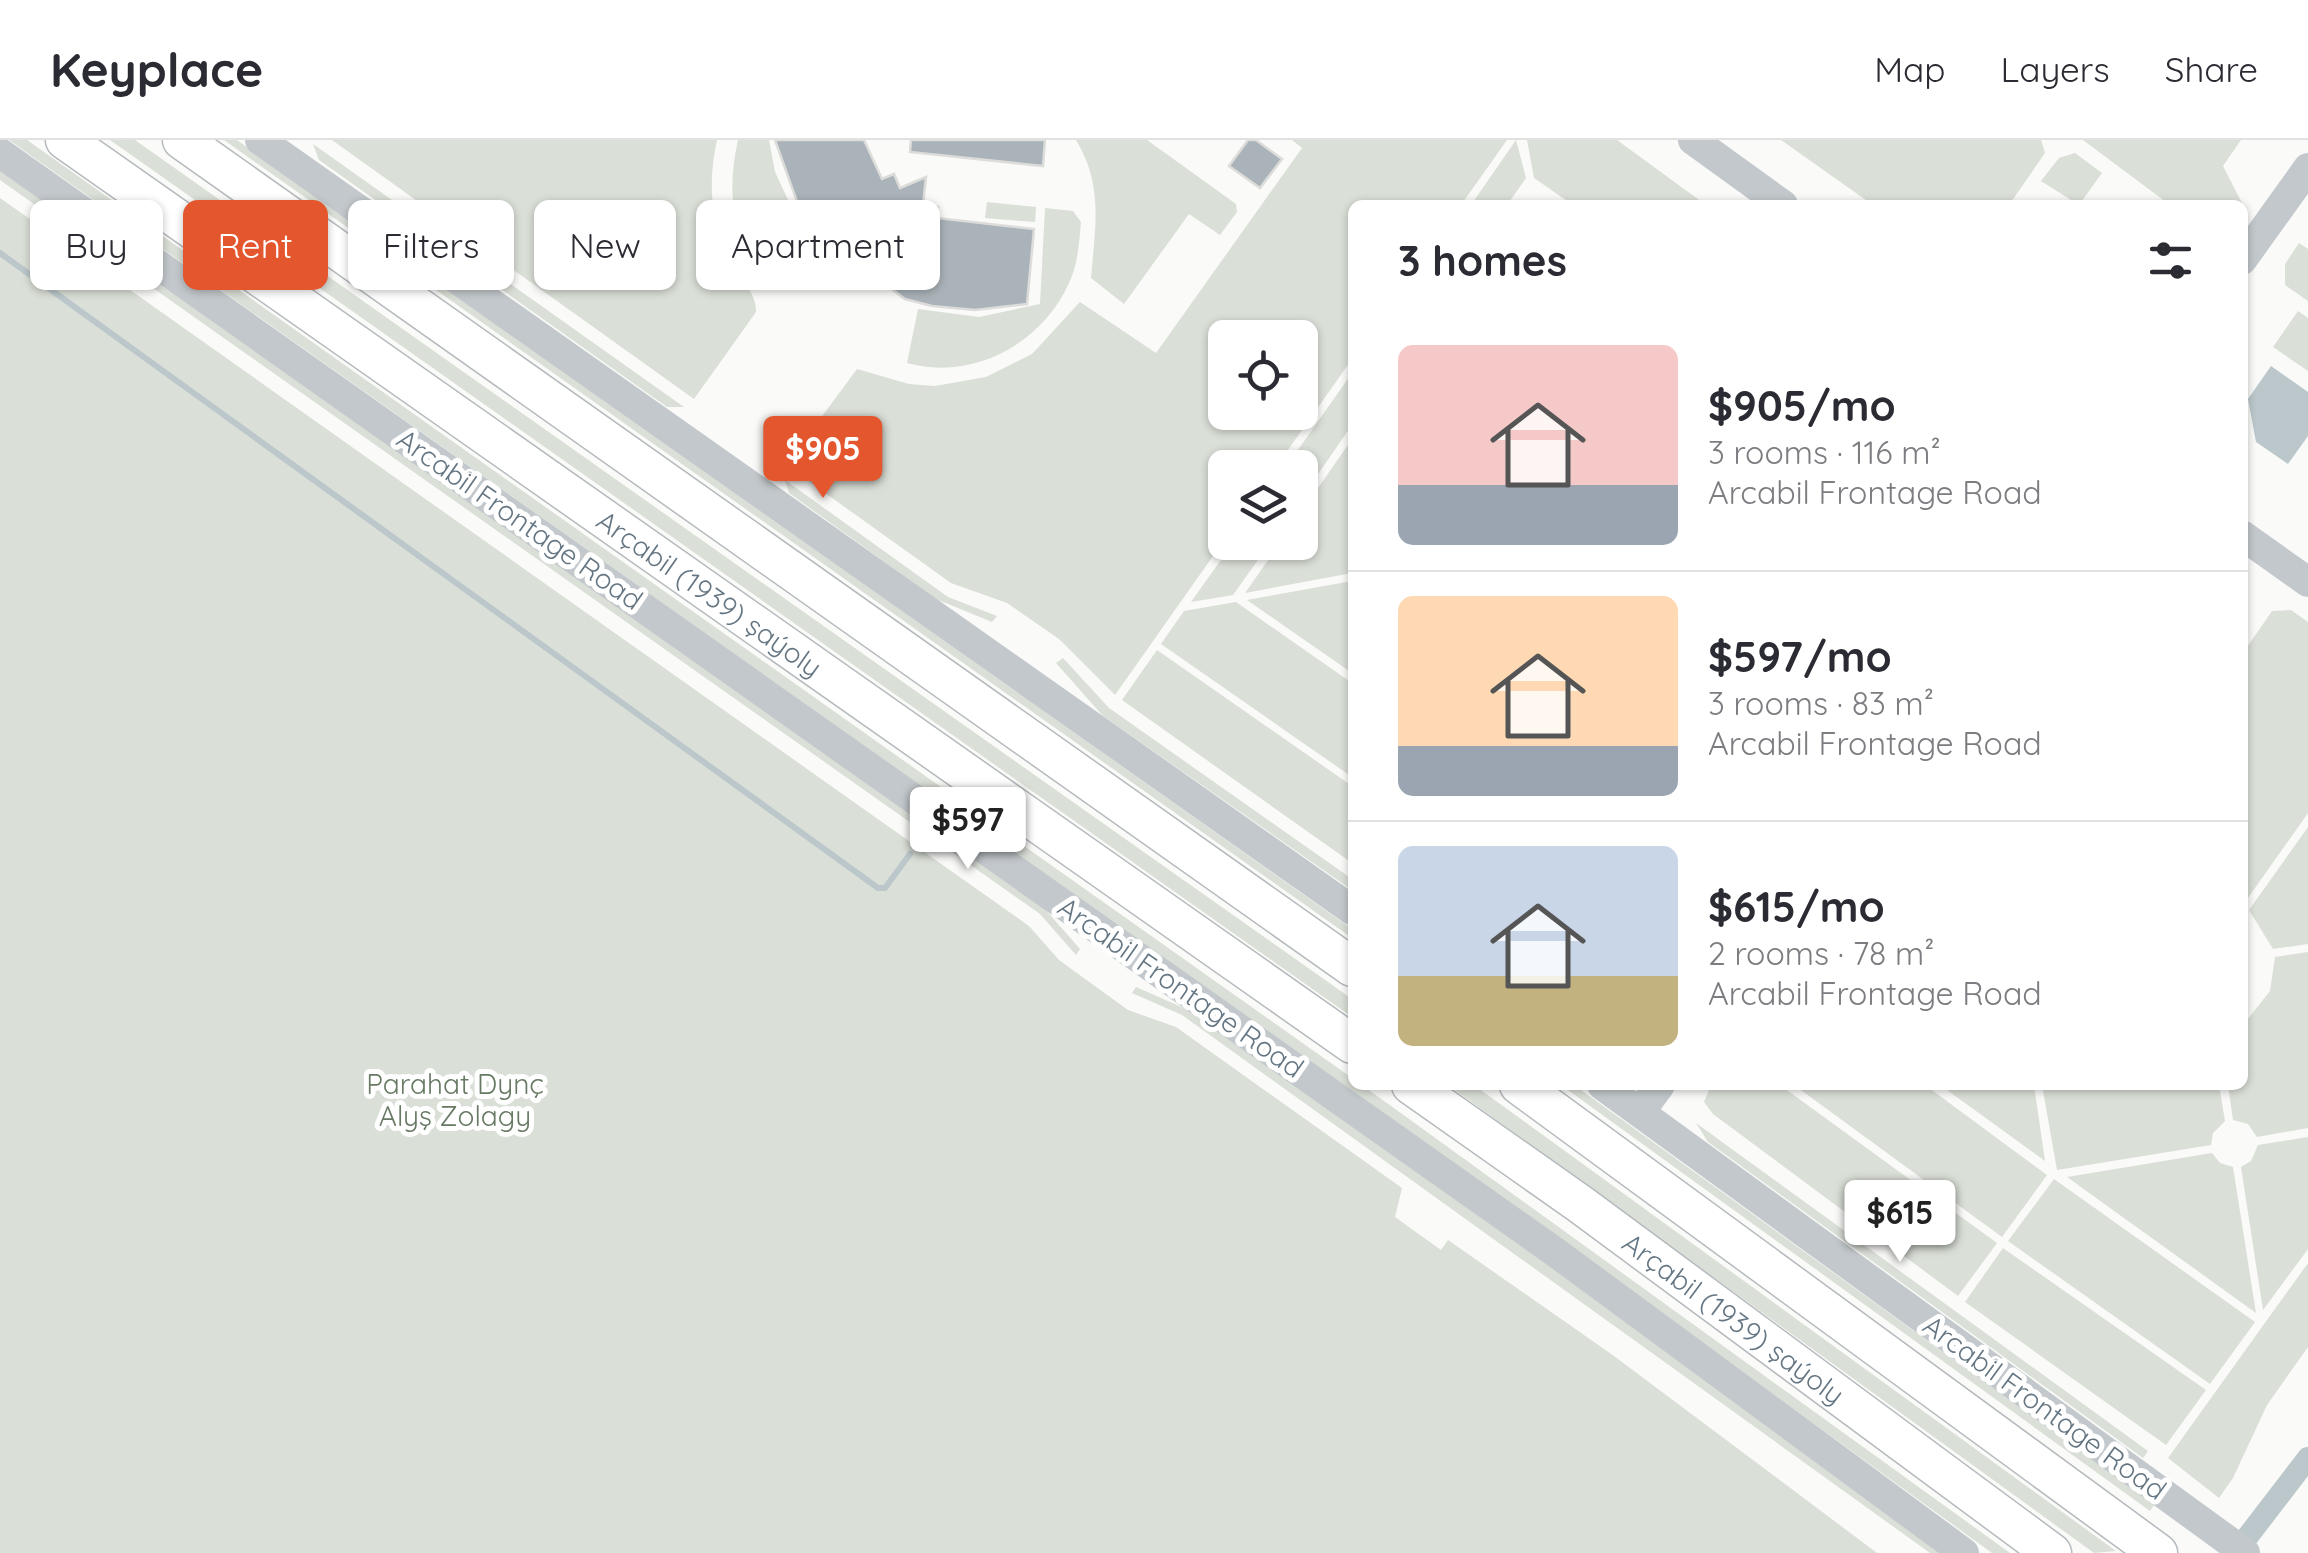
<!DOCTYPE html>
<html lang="en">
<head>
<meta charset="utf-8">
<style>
  :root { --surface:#fff; --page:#f2f2f3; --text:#2b2b33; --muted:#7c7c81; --line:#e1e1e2; --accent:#e4572e }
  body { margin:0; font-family:Quicksand,sans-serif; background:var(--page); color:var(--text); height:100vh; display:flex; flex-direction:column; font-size:38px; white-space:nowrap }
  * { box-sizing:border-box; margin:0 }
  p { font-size:32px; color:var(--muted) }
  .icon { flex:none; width:55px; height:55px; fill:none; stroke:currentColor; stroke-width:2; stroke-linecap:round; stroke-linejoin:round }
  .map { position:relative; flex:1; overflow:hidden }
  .details { position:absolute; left:1348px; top:60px; width:900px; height:890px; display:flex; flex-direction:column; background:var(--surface); border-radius:15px; box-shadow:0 2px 8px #0004 }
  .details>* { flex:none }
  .top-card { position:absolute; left:30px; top:60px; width:950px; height:90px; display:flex; gap:20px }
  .controls { position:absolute; left:1208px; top:180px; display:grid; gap:20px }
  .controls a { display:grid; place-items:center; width:110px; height:110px; border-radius:15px; background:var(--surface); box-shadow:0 2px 8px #0004; font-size:50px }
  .price { position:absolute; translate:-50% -85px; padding:0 22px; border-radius:10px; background:#fff; color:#222; font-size:32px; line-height:65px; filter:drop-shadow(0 2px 5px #0008) }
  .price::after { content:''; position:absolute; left:50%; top:60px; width:30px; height:22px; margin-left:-15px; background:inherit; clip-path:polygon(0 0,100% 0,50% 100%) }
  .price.on { background:var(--accent); color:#fff }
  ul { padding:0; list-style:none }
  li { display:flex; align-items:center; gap:30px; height:250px; padding:0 50px }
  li+li { border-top:2px solid var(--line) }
  li span { display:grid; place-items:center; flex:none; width:280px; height:200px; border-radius:15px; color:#555 }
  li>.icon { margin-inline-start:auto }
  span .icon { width:120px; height:120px; fill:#fffc; stroke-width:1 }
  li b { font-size:42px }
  h2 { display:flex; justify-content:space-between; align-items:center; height:120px; padding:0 50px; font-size:42px }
  .pill { padding:0 35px; border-radius:15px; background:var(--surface); box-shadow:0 2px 8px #0004; font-size:35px; line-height:90px }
  .pill.on { background:var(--accent); color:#fff }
  header { display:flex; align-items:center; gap:60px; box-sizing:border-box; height:140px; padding:0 50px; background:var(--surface); border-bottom:2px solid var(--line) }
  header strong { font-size:48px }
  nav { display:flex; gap:55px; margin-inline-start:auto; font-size:35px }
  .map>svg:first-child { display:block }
  .green { fill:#dadfd7; fill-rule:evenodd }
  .water { fill:#bbc7cb }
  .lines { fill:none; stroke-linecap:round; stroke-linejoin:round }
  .stream { stroke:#bbc7cb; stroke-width:6 }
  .canal { stroke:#bbc7cb; stroke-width:22 }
  .building { fill:#aab3b9; stroke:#dcdcda; stroke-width:2.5 }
  .major-casing { stroke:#b5babe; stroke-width:41 }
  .minor { stroke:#c3c8cc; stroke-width:30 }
  .major { stroke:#fff; stroke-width:38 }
  .labels { text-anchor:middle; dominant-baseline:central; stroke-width:10; stroke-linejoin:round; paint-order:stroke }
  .street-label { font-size:28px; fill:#657683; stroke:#fff }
  .park-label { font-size:28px; fill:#687a64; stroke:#fff }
</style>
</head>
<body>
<header>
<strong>Keyplace</strong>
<nav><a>Map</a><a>Layers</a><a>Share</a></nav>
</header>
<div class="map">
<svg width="2308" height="1413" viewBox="0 0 2308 1413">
  <rect width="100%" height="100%" fill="#fafaf8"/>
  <path class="green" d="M 9,0 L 27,0 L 1352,938 L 1352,945 L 1362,945 L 2010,1413 L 1992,1413 L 1514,1066 Z
    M 110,0 L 135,0 L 1352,859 L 1352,877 Z
    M 224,0 L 237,0 L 1352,789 L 1352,798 Z
    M 332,0 L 717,0 C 708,40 710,79 728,117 C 736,134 757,152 756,172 L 694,259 Z
    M 738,0 L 769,0 L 775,32 L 801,88 L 749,108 C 728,74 730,37 738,0 Z
    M 1076,0 L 1147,0 L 1236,64 L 1237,72 L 1220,95 L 1189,74 L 1124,164 L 1091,138 C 1095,88 1104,46 1076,0 Z
    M 1292,0 L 1507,0 L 1461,65 L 1352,65 L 1352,219 L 1276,327 L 1225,328 L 1225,399 L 1115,555 L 1059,499 L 1007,463 L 951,443 L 786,325 L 857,229 L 909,244 L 935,246 L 986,237 L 1032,214 L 1080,162 L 1156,213 L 1302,8 ZM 1225,198 L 1300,198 L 1300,272 L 1225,272 Z
    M 1516,0 L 1526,38 L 1507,65 L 1471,65 Z
    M 1527,0 L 1617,0 L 1706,65 L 1573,65 L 1534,38 Z
    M 1781,0 L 2041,0 L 2045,13 L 2009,65 L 1873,65 Z
    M 2083,0 L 2241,0 L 2223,26 L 2243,65 L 2170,65 Z
    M 313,4 L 684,267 L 667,267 L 319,20 Z
    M 2075,13 L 2102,33 L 2079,65 L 2041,41 L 2059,18 Z
    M 0,31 L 1044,768 L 1080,809 L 1076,815 L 1040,774 L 0,40 Z
    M 0,58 L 1029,786 L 1059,820 L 1128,870 L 1176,887 L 1402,1048 L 1395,1077 L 1441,1110 L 1448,1100 L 1614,1216 L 1877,1413 L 0,1413 Z
    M 987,62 L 1036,67 L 1035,82 L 985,78 Z
    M 1045,68 L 1073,71 L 1081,82 C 1079,103 1078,124 1069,143 C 1041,205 972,241 907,223 L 918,169 L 979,177 L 1040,164 Z
    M 2299,103 L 2308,109 L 2308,161 L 2285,145 L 2285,124 Z
    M 2298,171 L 2308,178 L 2308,231 L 2273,207 Z
    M 1352,233 L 1352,285 L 1300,360 L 1300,328 L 1286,327 Z
    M 1352,299 L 1352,433 L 1245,453 L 1280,403 L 1300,402 L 1300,374 Z
    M 785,340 L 948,457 L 997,476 L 992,482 L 936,459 L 789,353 Z
    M 1233,403 L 1270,403 L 1233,455 L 1191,462 Z
    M 1352,441 L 1352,533 L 1247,460 Z
    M 1236,462 L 1352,543 L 1352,637 L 1161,504 L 1184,471 Z
    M 2291,470 L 2308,482 L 2308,673 L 2243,765 L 2243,513 L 2272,471 Z
    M 1157,510 L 1352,646 L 1352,723 L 1122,560 Z
    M 1063,518 L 1109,568 L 1352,739 L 1352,750 L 1103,576 L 1056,523 Z
    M 2308,687 L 2308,804 L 2273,809 L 2249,770 Z
    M 2308,812 L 2308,988 L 2257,997 L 2248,984 L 2233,980 L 2228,945 L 2242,945 L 2243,885 L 2270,851 L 2275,817 Z
    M 1136,847 L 1186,869 L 1500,1090 L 1943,1413 L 1930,1413 L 1182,875 L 1132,853 Z
    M 1448,945 L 1474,945 L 2116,1411 L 2094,1413 Z
    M 1561,945 L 1574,945 L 1588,955 L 2154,1365 L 2150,1371 Z
    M 1711,945 L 1780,945 L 1997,1103 L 1958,1156 L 1713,974 L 1704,962 Z
    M 1794,945 L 1925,945 L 2047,1035 L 2002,1097 Z
    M 1940,945 L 2034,945 L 2045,1021 Z
    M 2042,945 L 2219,945 L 2225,981 L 2213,993 L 2211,1005 L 2057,1030 Z
    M 1696,983 L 2148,1311 L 2143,1318 L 1708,1002 Z
    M 2308,997 L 2308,1109 L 2263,1170 L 2241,1027 L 2251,1021 L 2258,1005 Z
    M 2212,1013 L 2220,1023 L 2233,1027 L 2256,1173 L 2067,1037 Z
    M 2054,1039 L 2255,1182 L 2210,1244 L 2008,1101 Z
    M 2003,1108 L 2206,1250 L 2166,1305 L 1965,1162 Z
    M 2308,1123 L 2308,1207 L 2267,1265 L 2233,1338 L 2219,1358 L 2168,1318 Z"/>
  <path class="water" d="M 2271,226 L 2308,252 L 2308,296 L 2288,324 L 2256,302 L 2248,259 Z"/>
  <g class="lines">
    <path class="stream" d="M 0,113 L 878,748 L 885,748 L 910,714"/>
    <path class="canal" d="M 2235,1413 L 2308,1318"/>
  </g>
  <path class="building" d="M 775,0 L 864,0 L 882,39 L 894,34 L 900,48 L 926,37 L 923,65 L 938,67 L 937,78 L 1034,89 L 1027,164 L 975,170 L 932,166 L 905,159 L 881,141 L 861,136 L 840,112 L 817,95 L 800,70 Z
    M 911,0 L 1045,0 L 1043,26 L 910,12 Z
    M 1248,0 L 1256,0 L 1282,19 L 1260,48 L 1229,26 Z"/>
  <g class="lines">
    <g class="major-casing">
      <g id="major">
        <path id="s1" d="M 65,0 L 1352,904"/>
        <path d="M 182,0 L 1352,827"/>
        <path id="s2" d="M 1411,945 L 1580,1064 L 2052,1413"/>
        <path d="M 1519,945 L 2158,1413"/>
      </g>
    </g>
    <path class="minor" d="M 260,0 L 1352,770
      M 1693,0 L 1783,65
      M 0,13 L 1555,1112 L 1964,1413
      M 2242,120 L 2308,28
      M 2242,395 L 2308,442
      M 1602,945 L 2245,1413
      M 1640,972 L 1660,945"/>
    <use href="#major" class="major"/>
  </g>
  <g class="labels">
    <g class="street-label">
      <text transform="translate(520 379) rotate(35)">Arcabil Frontage Road</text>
      <text stroke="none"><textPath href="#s1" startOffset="788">Arçabil (1939) şaýoly</textPath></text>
      <text transform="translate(1181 847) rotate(35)">Arcabil Frontage Road</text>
      <text stroke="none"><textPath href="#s2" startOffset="398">Arçabil (1939) şaýoly</textPath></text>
      <text transform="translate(2045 1267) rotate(36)">Arcabil Frontage Road</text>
    </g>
    <g class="park-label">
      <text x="455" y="943">Parahat Dynç<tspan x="455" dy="32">Alyş Zolagy</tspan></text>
    </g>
  </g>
</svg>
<div class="controls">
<a><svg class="icon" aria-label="locate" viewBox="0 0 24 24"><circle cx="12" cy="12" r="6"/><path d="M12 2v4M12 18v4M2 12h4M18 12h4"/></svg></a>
<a><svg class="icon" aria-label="layers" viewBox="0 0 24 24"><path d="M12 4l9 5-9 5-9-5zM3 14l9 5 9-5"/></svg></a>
</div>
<b class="price on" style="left:823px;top:361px">$905</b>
<b class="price" style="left:968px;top:732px">$597</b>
<b class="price" style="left:1900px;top:1125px">$615</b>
<div class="top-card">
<a class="pill">Buy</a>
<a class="pill on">Rent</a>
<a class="pill">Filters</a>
<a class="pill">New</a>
<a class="pill">Apartment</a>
</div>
<section class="details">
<h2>3 homes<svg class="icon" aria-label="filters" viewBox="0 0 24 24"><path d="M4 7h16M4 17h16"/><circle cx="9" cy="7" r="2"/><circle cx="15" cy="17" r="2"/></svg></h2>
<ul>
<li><span style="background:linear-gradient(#f6c9c9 70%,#9aa5b1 0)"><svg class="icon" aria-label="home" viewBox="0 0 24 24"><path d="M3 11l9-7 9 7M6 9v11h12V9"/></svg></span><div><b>$905/mo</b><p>3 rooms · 116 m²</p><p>Arcabil Frontage Road</p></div></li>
<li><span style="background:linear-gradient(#ffd9b3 75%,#9aa5b1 0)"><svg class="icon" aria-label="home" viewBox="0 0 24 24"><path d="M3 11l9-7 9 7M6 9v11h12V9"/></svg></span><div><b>$597/mo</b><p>3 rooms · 83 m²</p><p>Arcabil Frontage Road</p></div></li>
<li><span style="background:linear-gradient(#c9d6e8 65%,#c2b280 0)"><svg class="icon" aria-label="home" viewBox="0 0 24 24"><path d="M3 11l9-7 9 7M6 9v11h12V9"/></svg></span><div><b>$615/mo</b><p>2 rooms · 78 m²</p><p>Arcabil Frontage Road</p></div></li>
</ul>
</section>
</div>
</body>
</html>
